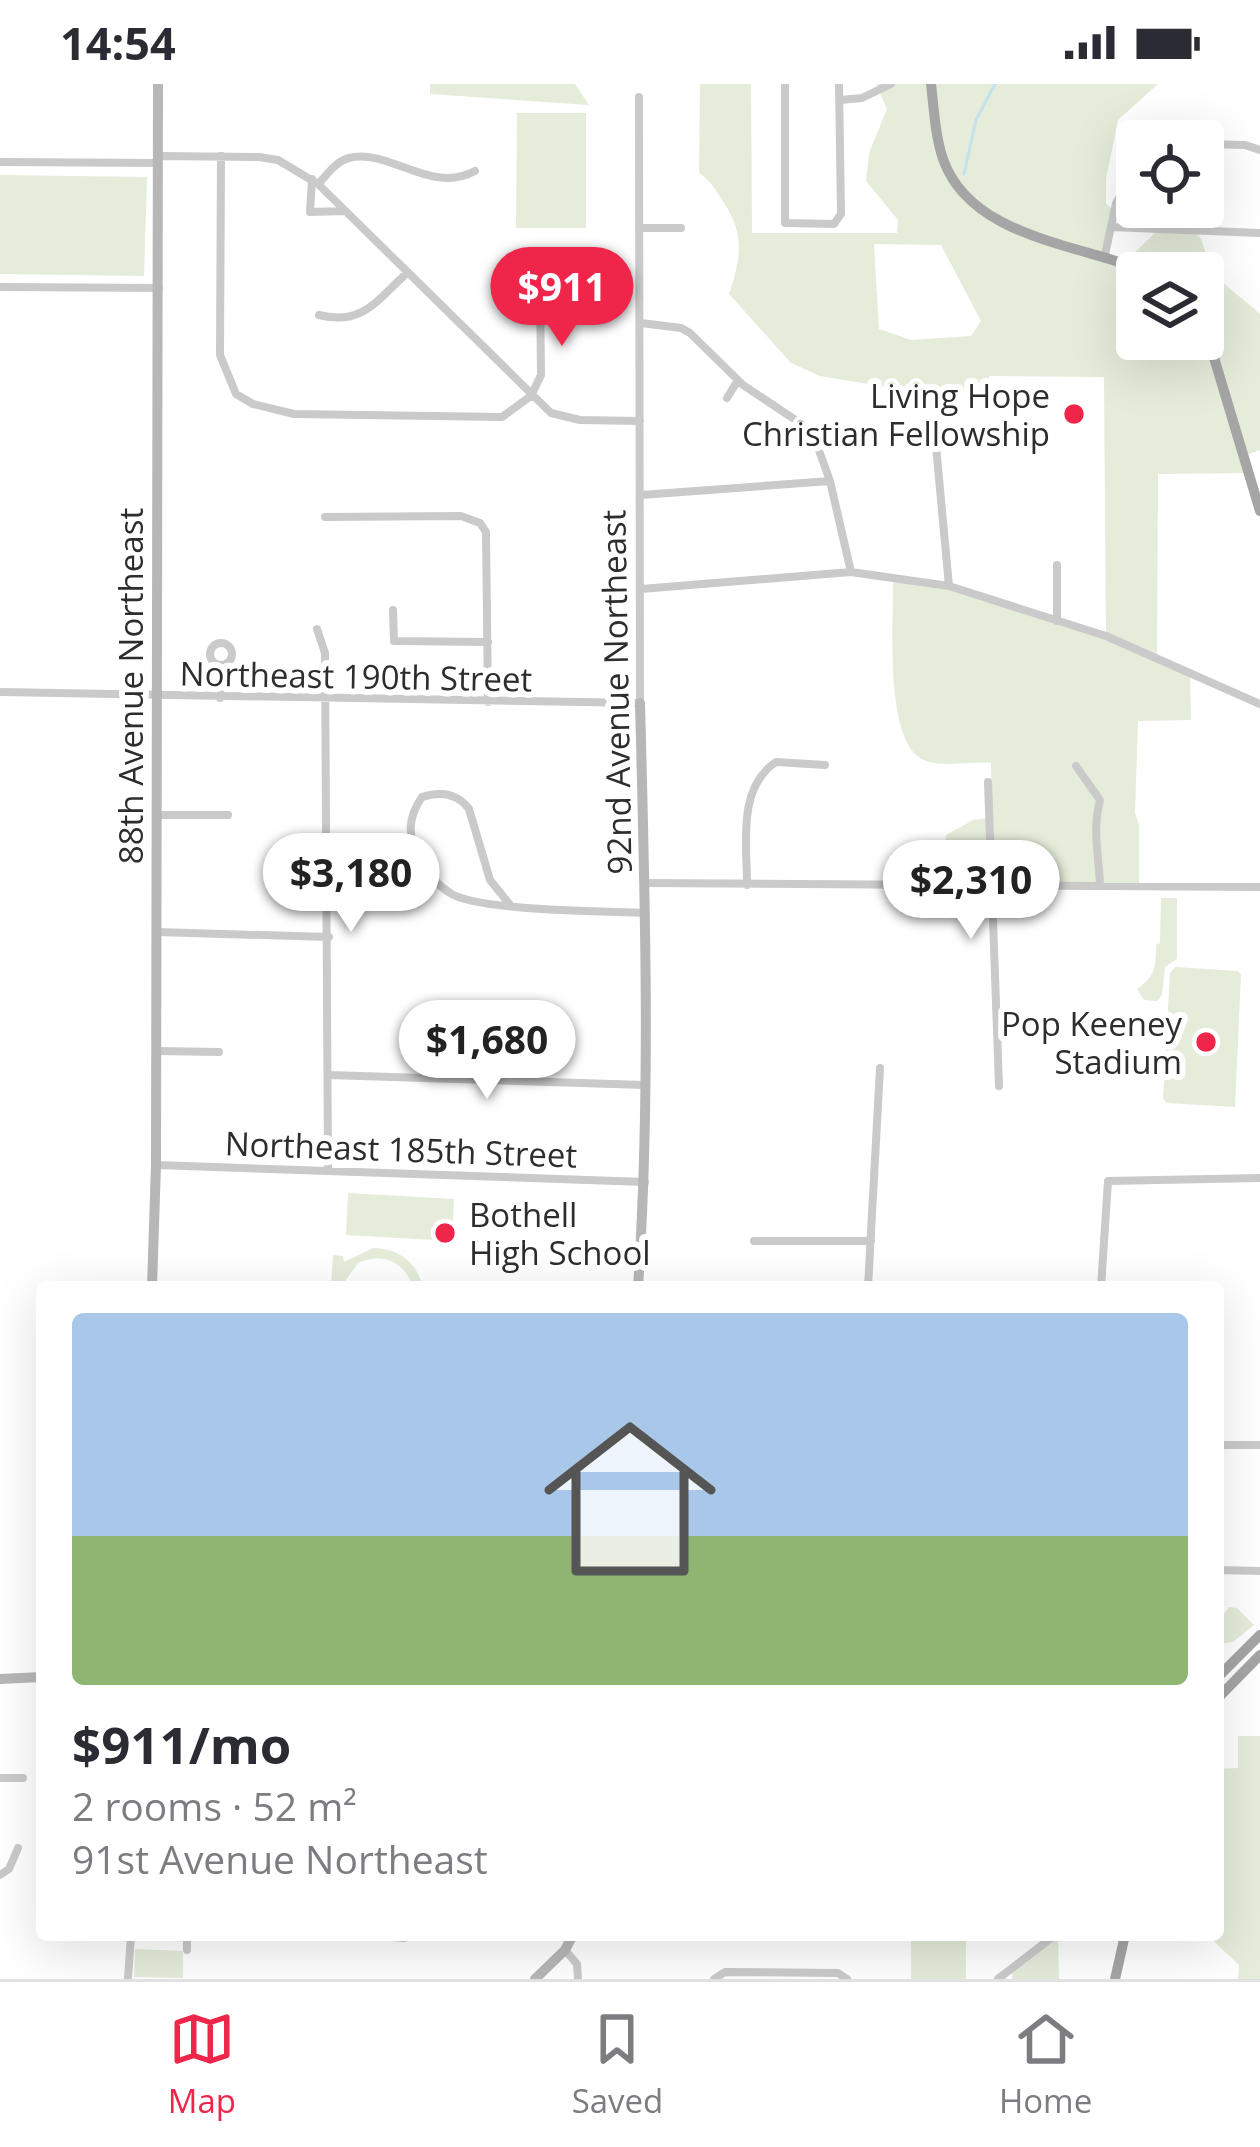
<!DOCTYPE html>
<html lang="en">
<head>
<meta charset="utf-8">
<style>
  :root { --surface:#fff; --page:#f2f2f3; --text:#2b2b33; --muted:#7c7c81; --line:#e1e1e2; --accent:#ef254a }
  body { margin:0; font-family:"Open Sans",sans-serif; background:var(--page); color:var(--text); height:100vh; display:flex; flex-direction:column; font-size:45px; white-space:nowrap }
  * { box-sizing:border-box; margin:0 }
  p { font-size:39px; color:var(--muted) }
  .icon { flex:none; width:66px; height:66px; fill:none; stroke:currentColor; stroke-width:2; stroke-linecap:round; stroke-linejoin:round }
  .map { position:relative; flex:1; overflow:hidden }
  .details { position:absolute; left:36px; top:1197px; width:1188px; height:660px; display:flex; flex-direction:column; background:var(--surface); border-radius:12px; box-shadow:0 12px 48px #0002 }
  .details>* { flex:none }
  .controls { position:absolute; left:1116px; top:36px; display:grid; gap:24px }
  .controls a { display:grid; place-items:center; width:108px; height:108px; border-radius:12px; background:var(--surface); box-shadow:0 12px 48px #0002; font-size:60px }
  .price { position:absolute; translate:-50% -102px; padding:0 27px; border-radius:42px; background:#fff; color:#222; font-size:39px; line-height:78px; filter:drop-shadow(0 3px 6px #0008) }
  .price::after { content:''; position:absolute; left:50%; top:72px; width:36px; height:27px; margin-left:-18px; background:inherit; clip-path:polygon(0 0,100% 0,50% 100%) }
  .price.active { background:var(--accent); color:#fff }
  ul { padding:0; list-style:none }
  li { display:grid; align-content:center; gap:24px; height:636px; padding:0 36px }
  li span { display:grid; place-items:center; height:372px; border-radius:12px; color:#555 }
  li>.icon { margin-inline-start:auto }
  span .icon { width:216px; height:216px; fill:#fffc; stroke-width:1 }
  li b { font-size:51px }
  .status { display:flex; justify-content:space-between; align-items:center; height:84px; padding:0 60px; background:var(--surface); direction:ltr }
  .status svg { height:33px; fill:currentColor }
  .menu { display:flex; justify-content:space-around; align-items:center; height:168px; border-top:3px solid var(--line); background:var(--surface); font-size:33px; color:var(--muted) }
  .menu a { display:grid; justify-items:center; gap:6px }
  .menu .active { color:var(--accent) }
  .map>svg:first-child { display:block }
  .green { fill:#e5ecda; fill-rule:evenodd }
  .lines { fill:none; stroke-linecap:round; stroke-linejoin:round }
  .stream { stroke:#c4e2ed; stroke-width:3 }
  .street { stroke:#cacaca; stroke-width:8 }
  .secondary { stroke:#b7b7b7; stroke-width:10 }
  .primary { stroke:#a5a5a5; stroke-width:10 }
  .poi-dot { fill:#ef254a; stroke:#fff; stroke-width:4.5 }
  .labels { text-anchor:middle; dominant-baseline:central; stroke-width:12; stroke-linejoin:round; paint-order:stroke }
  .poi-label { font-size:33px; fill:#2d2d2d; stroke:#fff; text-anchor:end }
  .street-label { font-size:33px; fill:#2d2d2d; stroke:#fff }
</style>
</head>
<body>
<div class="status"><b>14:54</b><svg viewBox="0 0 49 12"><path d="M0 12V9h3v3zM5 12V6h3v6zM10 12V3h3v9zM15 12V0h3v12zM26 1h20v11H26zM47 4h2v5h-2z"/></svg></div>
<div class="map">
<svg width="1260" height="1895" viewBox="0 0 1260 1895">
  <rect width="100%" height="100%" fill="#fff"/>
  <path class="green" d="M 430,0 L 575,0 L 589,21 L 430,10 Z
    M 700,0 L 751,0 L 752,149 L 897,149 L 898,136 L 866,97 L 869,69 L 887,25 L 876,0 L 1158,0 L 1118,36 L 1106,95 L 1106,119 L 1114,128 L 1105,171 L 1125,178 L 1158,146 C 1217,148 1192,151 1217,191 C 1226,204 1248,218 1260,230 L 1260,366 L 1244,372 L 1249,389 L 1158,390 L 1157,573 L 1190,587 L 1191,636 L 1138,637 L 1135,729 L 1139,741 L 1139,802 L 941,801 L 946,751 L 973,736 L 992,734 L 991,679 C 971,677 942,684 924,676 C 883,659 894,533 893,494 L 949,502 L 1106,552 L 1104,293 L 989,292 L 987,318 L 964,309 L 922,309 L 820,292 L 791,279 L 729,210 C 741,174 745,151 724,119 C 716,107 711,96 699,89 ZM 874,160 L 941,161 L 981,237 L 971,252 L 911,256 L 879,245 ZM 1137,189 L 1203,189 L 1203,255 L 1137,255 Z
    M 517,29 L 586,29 L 586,144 L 516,144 Z
    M 0,91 L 147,93 L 144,192 L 0,190 Z
    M 1161,814 L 1177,814 L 1177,875 L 1165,883 L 1162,911 L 1157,917 L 1144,916 L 1137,905 C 1155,893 1156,882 1156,861 L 1160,859 Z
    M 1175,883 L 1238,887 L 1241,891 L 1235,1023 L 1167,1019 L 1163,1014 L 1170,889 Z
    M 348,1109 L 454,1115 L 452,1157 L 346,1151 Z
    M 373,1164 C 399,1165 416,1177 423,1203 L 413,1203 C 404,1177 383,1168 358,1179 L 341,1203 L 331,1203 L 333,1171 L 343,1172 L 344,1178 Z
    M 1229,1523 L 1237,1524 L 1254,1541 L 1233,1558 L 1218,1560 L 1218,1538 Z
    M 1238,1652 L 1260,1652 L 1260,1895 L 1238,1895 L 1239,1881 L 1207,1851 L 1218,1851 L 1218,1685 L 1238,1684 Z
    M 911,1851 L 966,1851 L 966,1895 L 911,1895 Z
    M 1058,1851 L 1059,1895 L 1012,1895 L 1013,1884 Z
    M 135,1865 L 183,1867 L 183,1894 L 134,1893 Z"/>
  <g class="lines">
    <path class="stream" d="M 964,90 L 976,36 L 995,0"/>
    <path class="street" d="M 785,0 L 785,139 L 834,140 L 841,130 L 839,0
      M 840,16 L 862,14 L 891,0
      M 1203,60 L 1245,61 L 1260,66
      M 158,72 L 259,73 L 278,76 L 318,100 C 327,91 336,77 349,74 C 390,64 430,111 475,87
      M 221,72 L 220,271 L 236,310 L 253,320 L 294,330 L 502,333 L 531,312 L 541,291 L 540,205
      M 0,78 L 158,79
      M 312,95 L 310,128 L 345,127
      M 318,100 L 551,329 L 580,336 L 640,337
      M 1111,143 L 1260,149
      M 639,144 L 681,144
      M 1105,171 L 1116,119 L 1137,83
      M 0,203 L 159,204
      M 319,231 C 363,242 377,216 407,189
      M 641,239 L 681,244 L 690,249 L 743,301 L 812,347 L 830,397 L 851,488
      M 727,314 L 738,296
      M 936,362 L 949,502
      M 641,411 L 830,397
      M 325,433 L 461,432 L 480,439 L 486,448 L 488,618
      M 1057,481 L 1057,537
      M 641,505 L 851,488 L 949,502 L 1106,552 L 1260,620
      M 393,526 L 394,557 L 488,558
      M 317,545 L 325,569 L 328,1086
      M210 570a11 11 0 1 1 22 0a11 11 0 1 1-22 0Z
      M 0,608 L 640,619 L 639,13
      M 220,614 L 220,581
      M 1076,682 L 1100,716 C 1092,746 1099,771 1100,802
      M 988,698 L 999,1002
      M 157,731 L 228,731
      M 644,799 L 1260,803
      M 747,801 C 747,760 737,704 776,678 L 825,681
      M 511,822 L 490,796 L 469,725 C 457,709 441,707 422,713 C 408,733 407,752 419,774 C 426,787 437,801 450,809 C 476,827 607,827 645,829
      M 157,848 L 329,853
      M 156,967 L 219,968
      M 329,991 L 645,1001
      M 156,1081 L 645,1098
      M 754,1157 L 871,1157
      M 868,1203 L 880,984
      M 1101,1203 L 1108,1097 L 1260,1094
      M 1218,1361 L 1260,1361
      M 1218,1486 L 1260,1487
      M 0,1694 L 23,1694
      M 0,1791 L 9,1785 L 18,1764
      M 369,1851 L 404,1854
      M 187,1866 L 187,1851
      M 565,1866 L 577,1880 L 578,1895
      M 128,1895 L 131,1851
      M 714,1895 L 725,1888 L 838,1889 L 847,1895
      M 998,1895 L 1055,1851"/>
    <path class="secondary" d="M 152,1203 L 156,1081 L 158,0
      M 638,1203 C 651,1009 645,814 640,619
      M 0,1595 L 42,1593
      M 535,1895 L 565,1866 L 573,1851"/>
    <path class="primary" d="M 931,0 C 934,25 935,51 943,75 C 971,155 1082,160 1150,189
      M 1203,237 L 1260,427
      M 1218,1593 L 1260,1551
      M 1218,1614 L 1260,1571
      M 1115,1895 L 1125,1851"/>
  </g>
  <g class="poi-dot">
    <circle cx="1074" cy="330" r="12"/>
    <circle cx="1206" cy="958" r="12"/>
    <circle cx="445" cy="1149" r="12"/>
  </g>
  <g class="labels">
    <g class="poi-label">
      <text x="1050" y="311">Living Hope<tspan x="1050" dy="38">Christian Fellowship</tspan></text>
      <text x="1182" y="939">Pop Keeney<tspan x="1182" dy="38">Stadium</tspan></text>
      <text x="469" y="1130" text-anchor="start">Bothell<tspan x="469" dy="38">High School</tspan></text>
    </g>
    <g class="street-label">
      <text transform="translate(356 592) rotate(1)">Northeast 190th Street</text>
      <text transform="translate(130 602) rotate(-90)">88th Avenue Northeast</text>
      <text transform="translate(616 608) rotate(-91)">92nd Avenue Northeast</text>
      <text transform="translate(401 1065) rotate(2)">Northeast 185th Street</text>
    </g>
  </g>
</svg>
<div class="controls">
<a><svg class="icon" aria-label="locate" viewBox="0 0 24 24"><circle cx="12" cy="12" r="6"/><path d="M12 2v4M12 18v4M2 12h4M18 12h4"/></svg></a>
<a><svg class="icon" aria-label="layers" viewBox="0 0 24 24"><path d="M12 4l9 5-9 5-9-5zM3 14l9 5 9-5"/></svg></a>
</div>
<b class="price active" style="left:562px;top:265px">$911</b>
<b class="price" style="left:351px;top:851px">$3,180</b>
<b class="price" style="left:971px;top:858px">$2,310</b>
<b class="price" style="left:487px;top:1018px">$1,680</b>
<section class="details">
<ul>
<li><span style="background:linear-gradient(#a9c7e8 60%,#8fb573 0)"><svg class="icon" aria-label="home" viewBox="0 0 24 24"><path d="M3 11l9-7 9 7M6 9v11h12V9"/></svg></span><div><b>$911/mo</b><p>2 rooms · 52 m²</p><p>91st Avenue Northeast</p></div></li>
</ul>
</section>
</div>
<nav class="menu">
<a class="active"><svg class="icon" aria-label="map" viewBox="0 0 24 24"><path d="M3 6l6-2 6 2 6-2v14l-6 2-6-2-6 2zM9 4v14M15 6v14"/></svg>Map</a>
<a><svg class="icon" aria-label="saved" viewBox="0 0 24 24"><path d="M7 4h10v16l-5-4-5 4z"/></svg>Saved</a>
<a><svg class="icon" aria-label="home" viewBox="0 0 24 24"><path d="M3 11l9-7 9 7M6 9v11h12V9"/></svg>Home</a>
</nav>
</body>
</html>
